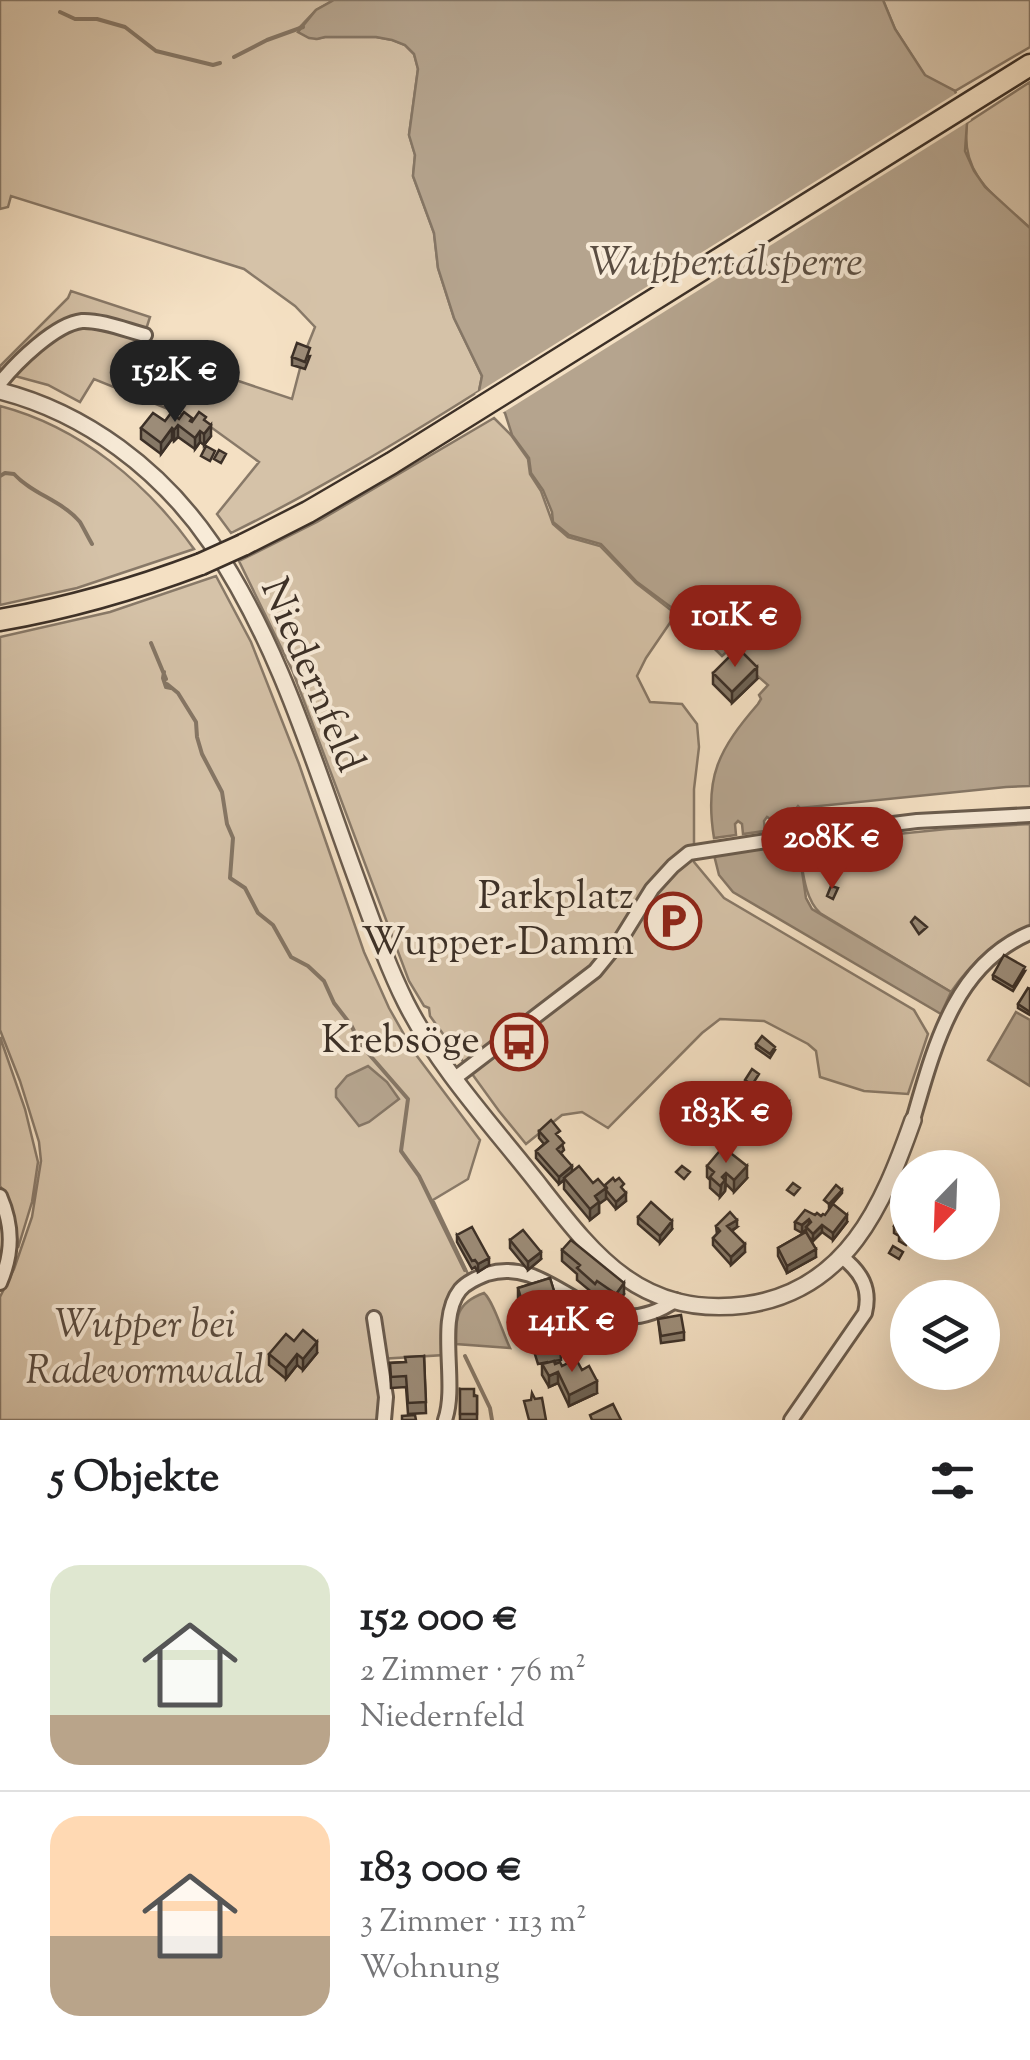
<!DOCTYPE html>
<html lang="de">
<head>
<meta charset="utf-8">
<style>
  :root { --surface:#fff; --page:#f2f2f2; --text:#202124; --muted:#757577; --line:#e0e0e0; --accent:#8f2418 }
  body { margin:0; font-family:"Sorts Mill Goudy",serif; background:var(--page); color:var(--text); height:100vh; display:flex; flex-direction:column; font-size:38px; white-space:nowrap }
  * { box-sizing:border-box; margin:0 }
  p { font-size:32px; color:var(--muted) }
  .icon { flex:none; width:55px; height:55px; fill:none; stroke:currentColor; stroke-width:2; stroke-linecap:round; stroke-linejoin:round }
  .map { position:relative; height:1420px; overflow:hidden }
  .drawer { display:flex; flex-direction:column; background:var(--surface); flex:1 }
  .drawer>* { flex:none }
  .needle { width:65px; rotate:203deg }
  .tools { position:absolute; left:890px; top:1150px; display:grid; gap:20px }
  .tools a { display:grid; place-items:center; width:110px; height:110px; border-radius:50%; background:var(--surface); box-shadow:0 10px 40px #0002; font-size:50px }
  .price { position:absolute; translate:-50% -85px; padding:0 22px; border-radius:35px; background:var(--accent); color:#fff; font-size:32px; line-height:65px; filter:drop-shadow(0 2px 5px #0008) }
  .price::after { content:''; position:absolute; left:50%; top:60px; width:30px; height:22px; margin-left:-15px; background:inherit; clip-path:polygon(0 0,100% 0,50% 100%) }
  .price.selected { background:#222; color:#fff }
  ul { padding:0; list-style:none }
  li { display:flex; align-items:center; gap:30px; height:250px; padding:0 50px }
  li+li { border-top:2px solid var(--line) }
  li span { display:grid; place-items:center; flex:none; width:280px; height:200px; border-radius:30px; color:#555 }
  li>.icon { margin-inline-start:auto }
  span .icon { width:120px; height:120px; fill:#fffc; stroke-width:1 }
  li b { font-size:42px }
  h2 { display:flex; justify-content:space-between; align-items:center; height:120px; padding:0 50px; font-size:42px }
  .map>svg:first-child { display:block }
  .green { fill:#d5c2a8; stroke:#887968; stroke-width:2.5 }
  .water { fill:#b5a48e; stroke:#857665; stroke-width:2.5 }
  .pier { fill:#f4e0c3 }
  .lines { fill:none; stroke-linecap:round; stroke-linejoin:round }
  .stream { stroke:#857665; stroke-width:4 }
  .minor-casing { stroke:#6a5c4e; stroke-width:18 }
  .tertiary-casing { stroke:#6a5c4e; stroke-width:20 }
  .primary-casing { stroke:#3c3027; stroke-width:25 }
  .minor { stroke:#f8ebd8; stroke-width:12 }
  .tertiary { stroke:#f8ebd8; stroke-width:15 }
  .primary { stroke:#f4e0c3; stroke-width:20 }
  .primary-bridge-casing { stroke:#3c3027; stroke-width:25; stroke-linecap:butt }
  .primary-bridge { stroke:#f4e0c3; stroke-width:20 }
  .wall { fill:#867867; stroke:#3c3027; stroke-width:2.5 }
  .shaded-wall { fill:#6d6254; stroke:#3c3027; stroke-width:2.5 }
  .building { fill:#9c8c78; stroke:#3c3027; stroke-width:2.5 }
  .labels { text-anchor:middle; dominant-baseline:central; stroke-width:8; stroke-linejoin:round; paint-order:stroke }
  .street-label { font-size:40px; fill:#3c3027; stroke:#f8ebd8 }
  .poi-label { font-size:40px; fill:#3c3027; stroke:#f8ebd8; text-anchor:end }
  .park-label { font-size:40px; font-style:italic; fill:#5b4d41; stroke:#f8ebd8 }
  .water-label { font-size:42px; font-style:italic; fill:#5a4d41; stroke:#f8ebd8 }
</style>
</head>
<body>
<div class="map">
<svg width="1030" height="1420" viewBox="0 0 1030 1420">
  <rect width="100%" height="100%" fill="#f4e0c3"/>
  <filter id="stains"><feTurbulence type="fractalNoise" baseFrequency=".002" numOctaves="4"/><feColorMatrix values="0 0 0 0 .2 0 0 0 0 .09 0 0 0 0 .02 0 0 0 .5 -.17"/></filter>
  <radialGradient id="worn" r=".72"><stop offset=".6" stop-color="#630" stop-opacity="0"/><stop offset="1" stop-color="#630" stop-opacity=".3"/></radialGradient>
  <path class="green" d="M 0,0 L 334,0 L 316,10 L 299,28 L 316,39 L 325,37 L 376,37 L 393,40 L 405,45 L 414,54 L 418,69 L 409,135 L 415,155 L 413,176 L 434,233 L 438,268 L 454,318 L 482,376 L 479,391 C 398,442 317,491 231,533 L 217,514 L 259,462 L 208,425 L 94,379 L 80,402 L 48,385 L 0,372 L 0,366 L 68,298 L 71,291 L 150,317 L 140,348 L 292,399 L 303,357 L 315,327 L 295,306 L 244,269 L 11,196 L 8,207 L 0,209 Z
    M 883,0 L 1030,0 L 1030,47 L 955,91 L 925,76 L 895,29 Z
    M 1030,82 L 1030,228 C 995,196 960,176 967,123 Z
    M 0,406 C 80,427 147,483 194,549 L 77,588 L 0,605 Z
    M 494,418 L 511,435 L 528,459 L 530,474 L 541,491 L 553,524 L 568,537 L 600,546 L 636,583 L 676,614 L 646,658 L 637,676 L 650,702 L 682,704 L 697,724 L 699,747 L 694,789 L 694,862 L 724,898 L 914,1010 L 928,1034 L 908,1094 L 864,1091 L 820,1077 L 816,1051 L 808,1044 L 764,1021 L 720,1019 L 702,1033 L 608,1128 L 582,1112 L 562,1115 L 526,1144 L 499,1111 L 430,1016 L 429,1008 L 424,1006 L 409,981 L 293,672 L 239,561 L 317,522 Z
    M 216,576 L 251,642 L 299,764 L 364,952 L 389,1008 L 414,1052 L 480,1140 L 468,1179 L 433,1200 L 469,1276 C 436,1299 442,1319 444,1355 L 380,1359 L 383,1409 L 379,1420 L 0,1420 L 0,1297 L 14,1269 L 32,1217 L 41,1161 L 39,1142 L 20,1081 L 0,1030 L 0,637 L 110,612 Z
    M 1030,824 L 1030,929 C 995,940 971,963 951,992 L 820,913 C 803,897 803,867 798,844 L 947,829 Z
    M 0,1037 L 25,1109 L 38,1162 L 32,1202 L 18,1248 C 16,1225 14,1204 0,1186 Z"/>
  <path class="water" d="M 334,0 L 883,0 L 895,29 L 925,75 L 955,91 L 967,123 L 965,151 L 974,171 L 985,187 L 1030,228 L 1030,786 L 1006,787 L 800,808 L 798,806 L 794,811 L 795,826 L 773,830 L 772,820 L 767,817 L 764,821 L 765,831 L 743,834 L 742,824 L 738,821 L 735,824 L 736,835 L 714,838 C 704,777 719,749 758,704 L 761,699 L 759,695 L 768,685 L 738,659 L 739,657 L 731,648 L 722,656 L 691,626 L 677,625 L 683,616 L 637,582 L 601,544 L 569,535 L 553,522 L 552,512 L 543,490 L 531,473 L 529,458 L 512,435 L 505,413 L 479,391 L 482,376 L 454,318 L 438,268 L 434,233 L 413,176 L 415,155 L 409,135 L 418,69 L 414,54 L 405,45 L 392,40 L 376,37 L 325,37 L 317,39 L 309,38 L 298,32 L 316,10 Z
    M 798,844 L 806,898 L 812,909 L 951,992 L 941,1014 L 733,892 L 719,875 L 714,855 Z
    M 1016,1012 L 1030,1020 L 1030,1086 L 988,1060 Z
    M 368,1066 L 387,1082 L 399,1099 L 369,1122 L 359,1126 L 336,1097 L 336,1089 L 347,1076 Z
    M 484,1293 C 494,1302 503,1334 510,1348 L 456,1344 C 456,1317 456,1303 484,1293 Z"/>
  <path class="pier" d="M 960,91 L 971,120 L 499,415 L 475,394 Z"/>
  <g class="lines">
    <path class="stream" d="M 60,12 L 75,19 L 97,19 L 125,27 L 156,51 L 213,65 L 220,63
      M 234,57 L 267,40 L 303,27
      M 0,476 L 5,473 L 14,474 C 32,494 63,501 80,522 C 84,529 88,537 92,544
      M 151,643 L 166,679
      M 164,672 L 163,678 L 166,687 L 171,688
      M 167,684 L 178,693 L 196,722 L 197,737 L 202,754 L 222,792 L 227,824 L 233,838 L 230,878 L 245,888 L 258,913 L 273,925 L 291,957 L 308,966 L 324,981 L 334,1003 L 351,1025 L 361,1045 L 408,1099 L 401,1151 L 419,1176 L 465,1270
      M 465,1356 L 490,1408 L 492,1420"/>
    <g class="minor-casing">
      <path id="minor" d="M 0,383 C 16,363 55,324 82,321 C 101,320 126,330 145,335
        M 455,1078 L 595,971 L 621,939 L 652,889 L 673,866 L 689,853 L 805,835 L 917,821 L 1030,815
        M 913,1120 C 934,1048 954,965 1030,933
        M 0,1196 C 13,1226 13,1253 0,1283
        M 374,1318 L 386,1397 L 384,1420
        M 445,1420 C 458,1383 436,1320 460,1290 C 467,1282 477,1278 487,1274 C 556,1252 595,1356 676,1300
        M 791,1420 L 865,1313 C 871,1288 861,1272 842,1257"/>
    </g>
    <g class="tertiary-casing">
      <path id="tertiary" d="M 0,391 C 86,413 161,470 211,543 C 281,646 315,767 358,883 C 373,924 387,965 406,1003 C 439,1068 491,1124 536,1181 C 593,1254 639,1318 745,1305 C 847,1291 883,1205 913,1120"/>
    </g>
    <g class="primary-casing">
      <path id="primary" d="M 243,545 L 308,512 L 392,463 L 1030,65
        M 0,620 C 69,608 135,589 201,564"/>
    </g>
    <use href="#minor" class="minor"/>
    <use href="#tertiary" class="tertiary"/>
    <use href="#primary" class="primary"/>
    <g class="primary-bridge-casing">
      <path id="primary-bridge" d="M 201,564 L 243,545"/>
    </g>
    <use href="#primary-bridge" class="primary-bridge"/>
  </g>
  <path class="wall" d="M 310,356 L 305,369 L 292,365 L 292,357 Z
    M 179,419 L 192,422 L 206,422 L 211,436 L 204,445 L 200,442 L 195,449 L 178,437 L 174,441 L 172,439 L 161,454 L 141,439 L 141,428 Z
    M 713,673 L 757,679 L 732,703 L 713,684 Z
    M 1025,971 L 1013,991 L 993,979 L 993,975 Z
    M 1030,989 L 1030,1015 L 1018,1008 L 1018,1004 Z
    M 756,1044 L 775,1050 L 770,1058 L 756,1048 Z
    M 762,1111 L 789,1111 L 777,1129 L 762,1119 Z
    M 539,1131 L 560,1138 L 564,1150 L 561,1153 L 572,1172 L 593,1183 L 624,1191 L 626,1201 L 616,1209 L 606,1197 L 599,1204 L 599,1213 L 590,1220 L 564,1189 L 564,1180 L 559,1184 L 536,1158 L 536,1151 L 544,1144 L 539,1138 Z
    M 707,1166 L 747,1178 L 734,1192 L 726,1184 L 725,1191 L 720,1197 L 710,1188 L 710,1180 L 707,1177 Z
    M 908,1209 L 908,1242 L 906,1245 L 899,1241 L 899,1236 L 894,1233 L 894,1226 Z
    M 815,1215 L 847,1222 L 833,1240 L 822,1232 L 813,1241 L 810,1238 L 816,1257 L 787,1273 L 778,1256 L 778,1248 L 806,1232 L 806,1229 L 802,1233 L 795,1229 L 795,1222 Z
    M 638,1217 L 672,1229 L 660,1243 L 638,1224 Z
    M 716,1226 L 737,1227 L 732,1231 L 745,1252 L 731,1265 L 713,1245 L 713,1238 L 717,1234 Z
    M 457,1235 L 489,1265 L 478,1272 L 475,1267 L 472,1269 L 457,1242 Z
    M 510,1240 L 541,1259 L 528,1270 L 510,1248 Z
    M 562,1250 L 624,1294 L 616,1305 L 597,1292 L 595,1295 L 577,1280 L 577,1274 L 562,1261 Z
    M 550,1278 L 569,1342 L 560,1344 L 561,1360 L 554,1361 L 555,1364 L 582,1370 L 597,1393 L 569,1406 L 558,1383 L 549,1387 L 542,1375 L 542,1364 L 548,1362 L 538,1364 L 529,1335 L 529,1324 L 545,1319 L 541,1307 L 522,1312 L 518,1299 L 518,1288 Z
    M 658,1319 L 684,1332 L 684,1340 L 661,1343 Z
    M 294,1341 L 317,1353 L 303,1370 L 297,1365 L 286,1379 L 269,1365 L 269,1354 Z
    M 424,1356 L 426,1413 L 408,1414 L 406,1387 L 391,1388 L 390,1363 L 406,1362 Z
    M 460,1389 L 477,1396 L 477,1420 L 460,1420 Z"/>
  <path class="shaded-wall" d="M 178,425 L 178,437 L 174,441 L 174,430 Z
    M 211,425 L 211,436 L 204,445 L 204,434 Z
    M 172,428 L 172,439 L 161,454 L 161,443 Z
    M 200,431 L 200,442 L 195,449 L 195,438 Z
    M 757,667 L 757,679 L 732,703 L 732,692 Z
    M 789,1103 L 789,1111 L 777,1129 L 777,1122 Z
    M 572,1166 L 572,1173 L 559,1184 L 559,1177 Z
    M 747,1166 L 747,1178 L 734,1192 L 734,1180 Z
    M 726,1173 L 725,1191 L 720,1197 L 722,1177 Z
    M 606,1188 L 606,1199 L 599,1204 L 599,1213 L 590,1220 L 590,1209 L 595,1196 Z
    M 842,1190 L 842,1193 L 829,1208 L 829,1204 Z
    M 626,1193 L 626,1201 L 616,1209 L 616,1202 Z
    M 847,1215 L 847,1222 L 833,1240 L 833,1233 Z
    M 809,1219 L 809,1227 L 802,1233 L 802,1225 Z
    M 737,1220 L 737,1227 L 727,1233 L 727,1226 Z
    M 672,1221 L 672,1229 L 660,1243 L 660,1236 Z
    M 822,1225 L 822,1232 L 813,1241 L 813,1234 Z
    M 745,1244 L 745,1252 L 731,1265 L 731,1257 Z
    M 816,1249 L 816,1257 L 787,1273 L 787,1266 Z
    M 541,1252 L 541,1259 L 528,1270 L 528,1262 Z
    M 489,1258 L 489,1265 L 478,1272 L 478,1264 Z
    M 624,1283 L 624,1294 L 616,1305 L 616,1294 Z
    M 541,1295 L 541,1307 L 522,1312 L 522,1301 Z
    M 569,1331 L 569,1342 L 557,1345 L 557,1334 Z
    M 317,1342 L 317,1353 L 303,1370 L 303,1359 Z
    M 297,1354 L 297,1365 L 286,1379 L 286,1368 Z
    M 558,1372 L 558,1383 L 549,1387 L 549,1376 Z
    M 597,1381 L 597,1393 L 569,1406 L 569,1395 Z"/>
  <path class="building" d="M 297,343 L 310,348 L 305,362 L 292,357 Z
    M 184,412 L 192,418 L 190,421 L 192,422 L 199,412 L 206,417 L 204,420 L 211,425 L 204,434 L 200,431 L 195,438 L 178,425 L 174,430 L 172,428 L 161,443 L 141,428 L 153,413 L 165,421 L 171,413 L 179,419 Z
    M 206,446 L 215,451 L 210,461 L 201,456 Z
    M 219,450 L 226,454 L 221,463 L 214,459 Z
    M 738,648 L 757,667 L 732,692 L 713,673 Z
    M 831,886 L 838,888 L 833,899 L 827,896 Z
    M 915,917 L 927,927 L 919,934 L 911,922 Z
    M 1004,955 L 1025,967 L 1013,987 L 993,975 Z
    M 1028,988 L 1030,989 L 1030,1012 L 1018,1004 Z
    M 762,1036 L 775,1047 L 770,1054 L 756,1044 Z
    M 752,1069 L 759,1074 L 752,1085 L 745,1080 Z
    M 774,1093 L 789,1103 L 777,1122 L 762,1111 Z
    M 703,1104 L 713,1113 L 707,1120 L 697,1112 Z
    M 551,1120 L 560,1131 L 556,1134 L 564,1143 L 557,1149 L 572,1166 L 559,1177 L 536,1151 L 548,1141 L 539,1131 Z
    M 723,1147 L 747,1166 L 734,1180 L 726,1173 L 722,1177 L 725,1180 L 720,1186 L 710,1177 L 714,1172 L 707,1166 Z
    M 579,1166 L 593,1183 L 598,1179 L 606,1188 L 595,1196 L 599,1202 L 590,1209 L 564,1178 Z
    M 682,1166 L 690,1172 L 684,1179 L 676,1172 Z
    M 613,1178 L 615,1181 L 619,1178 L 624,1184 L 621,1187 L 626,1193 L 616,1202 L 606,1190 L 607,1188 L 605,1185 Z
    M 793,1183 L 800,1188 L 794,1195 L 787,1190 Z
    M 836,1185 L 842,1190 L 829,1204 L 824,1200 Z
    M 651,1202 L 672,1221 L 660,1236 L 638,1217 Z
    M 833,1204 L 847,1215 L 833,1233 L 822,1225 L 813,1234 L 806,1227 L 811,1222 L 809,1219 L 802,1225 L 795,1222 L 805,1210 L 815,1215 L 817,1213 L 821,1216 L 823,1214 L 825,1215 Z
    M 730,1212 L 737,1220 L 727,1226 L 745,1244 L 731,1257 L 713,1238 L 720,1231 L 716,1226 Z
    M 901,1212 L 908,1214 L 908,1235 L 906,1237 L 899,1234 L 901,1229 L 894,1226 Z
    M 472,1227 L 489,1258 L 478,1264 L 475,1260 L 472,1261 L 457,1235 Z
    M 523,1230 L 541,1252 L 528,1262 L 510,1240 Z
    M 806,1232 L 816,1249 L 787,1266 L 778,1248 Z
    M 571,1240 L 624,1283 L 616,1294 L 597,1281 L 595,1284 L 577,1268 L 580,1265 L 562,1250 Z
    M 893,1246 L 903,1252 L 899,1259 L 889,1253 Z
    M 550,1278 L 565,1326 L 567,1326 L 569,1331 L 557,1334 L 561,1349 L 538,1353 L 529,1324 L 548,1318 L 541,1295 L 522,1301 L 518,1288 Z
    M 681,1315 L 684,1332 L 661,1336 L 658,1319 Z
    M 303,1330 L 317,1342 L 303,1359 L 297,1354 L 286,1368 L 269,1354 L 286,1334 L 294,1341 Z
    M 424,1356 L 426,1402 L 408,1403 L 406,1376 L 391,1377 L 390,1363 L 406,1362 L 405,1357 Z
    M 576,1359 L 582,1370 L 589,1366 L 597,1381 L 569,1395 L 558,1372 L 549,1376 L 542,1364 L 554,1361 L 555,1364 L 560,1362 L 562,1366 Z
    M 460,1389 L 474,1389 L 474,1396 L 477,1396 L 477,1414 L 460,1414 Z
    M 532,1393 L 535,1399 L 542,1398 L 546,1420 L 529,1420 L 524,1401 L 531,1400 Z
    M 613,1404 L 621,1420 L 592,1420 L 590,1415 Z
    M 415,1415 L 416,1420 L 402,1420 L 402,1416 Z"/>
  <defs>
    <g id="parking-ring" transform="scale(2.875)"><circle r="9.5" fill="#f8ebd8" stroke="#8f2418" stroke-width="1.5"/><path d="M-3.5-5.5H1a3.5 3.5 0 0 1 0 7H-1V5.5H-3.5ZM-1-3.4V-.6H.8a1.4 1.4 0 0 0 0-2.8Z" fill="#8f2418"/></g>
    <g id="bus-ring" transform="scale(2.875)"><circle r="9.5" fill="#f8ebd8" stroke="#8f2418" stroke-width="1.5"/><path d="M-5-6H5V4H4V6H2V4H-2V6H-4V4H-5ZM-3.5-4V0h7V-4ZM-3.5 1.2v1.5H-2V1.2ZM2 1.2v1.5H3.5V1.2Z" fill="#8f2418"/></g>
  </defs>
  <g fill-rule="evenodd">
    <use href="#parking-ring" x="673" y="921"/>
    <use href="#bus-ring" x="519" y="1042"/>
  </g>
  <g class="labels">
    <g class="street-label">
      <text transform="translate(310 676) rotate(67)">Niedernfeld</text>
    </g>
    <g class="poi-label">
      <text x="634" y="898">Parkplatz<tspan x="634" dy="46">Wupper-Damm</tspan></text>
      <text x="480" y="1042">Krebsöge</text>
    </g>
    <g class="park-label">
      <text x="145" y="1327">Wupper bei<tspan x="145" dy="46">Radevormwald</tspan></text>
    </g>
    <g class="water-label">
      <text x="726" y="265">Wuppertalsperre</text>
    </g>
  </g>
  <rect width="100%" height="100%" filter="url(#stains)"/>
  <rect width="100%" height="100%" fill="url(#worn)"/>
</svg>
<div class="tools">
<a><svg class="needle" viewBox="-14 -14 28 28"><path d="M0-13l5 13h-10z" fill="#e53935"/><path d="M0 13l5-13h-10z" fill="#757577"/></svg></a>
<a><svg class="icon" aria-label="layers" viewBox="0 0 24 24"><path d="M12 4l9 5-9 5-9-5zM3 14l9 5 9-5"/></svg></a>
</div>
<b class="price selected" style="left:175px;top:425px">152K €</b>
<b class="price" style="left:735px;top:670px">101K €</b>
<b class="price" style="left:832px;top:892px">208K €</b>
<b class="price" style="left:726px;top:1166px">183K €</b>
<b class="price" style="left:572px;top:1375px">141K €</b>
</div>
<section class="drawer">
<h2>5 Objekte<svg class="icon" aria-label="filters" viewBox="0 0 24 24"><path d="M4 7h16M4 17h16"/><circle cx="9" cy="7" r="2"/><circle cx="15" cy="17" r="2"/></svg></h2>
<ul>
<li><span style="background:linear-gradient(#dfe7d0 75%,#b9a48a 0)"><svg class="icon" aria-label="home" viewBox="0 0 24 24"><path d="M3 11l9-7 9 7M6 9v11h12V9"/></svg></span><div><b>152 000 €</b><p>2 Zimmer · 76 m²</p><p>Niedernfeld</p></div></li>
<li><span style="background:linear-gradient(#ffd9b3 60%,#b9a48a 0)"><svg class="icon" aria-label="home" viewBox="0 0 24 24"><path d="M3 11l9-7 9 7M6 9v11h12V9"/></svg></span><div><b>183 000 €</b><p>3 Zimmer · 113 m²</p><p>Wohnung</p></div></li>
</ul>
</section>
</body>
</html>
